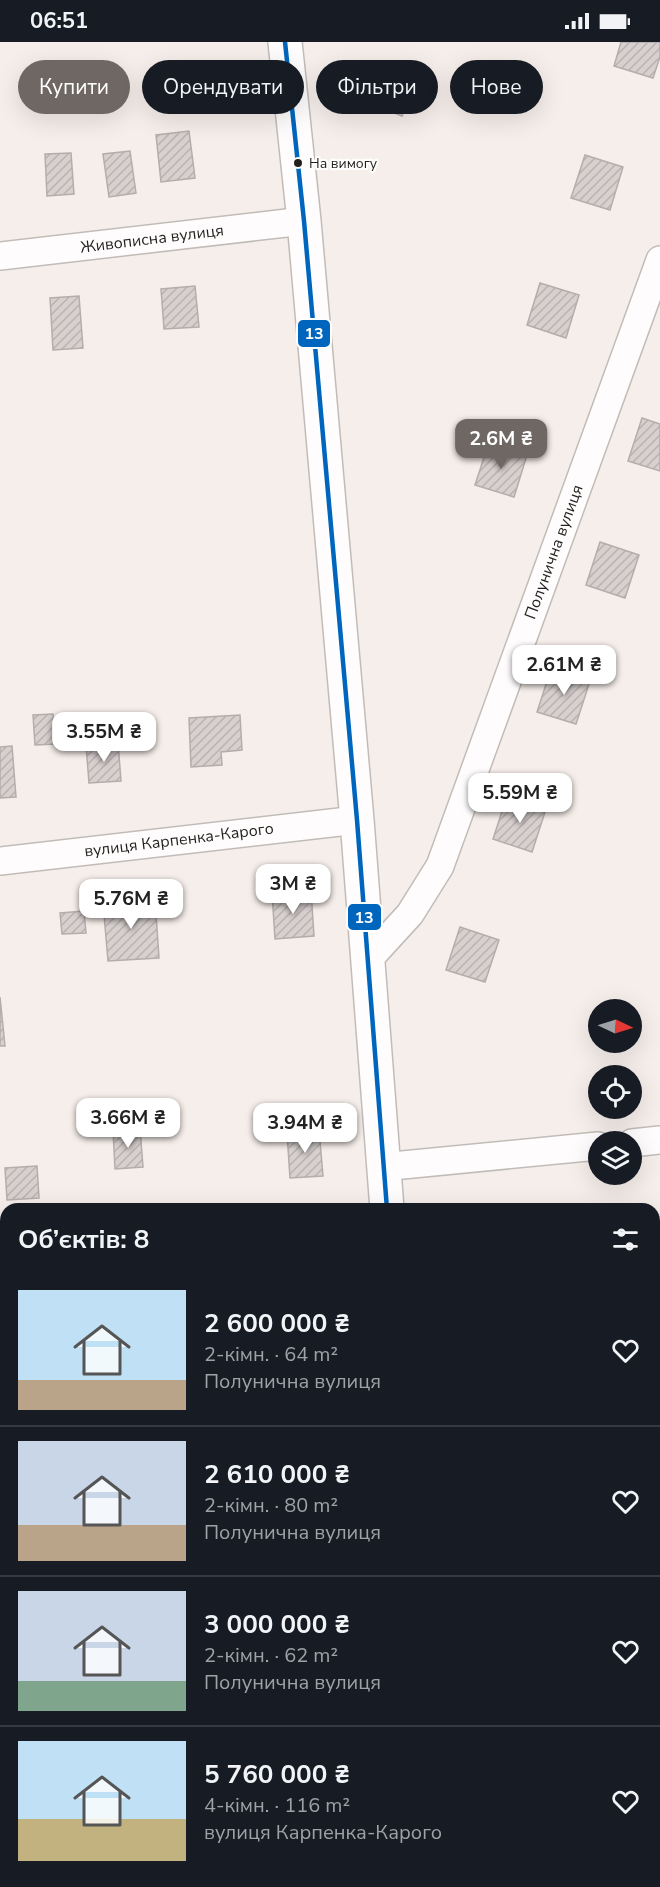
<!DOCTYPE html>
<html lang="uk">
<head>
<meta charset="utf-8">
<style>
  :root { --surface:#171b24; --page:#20242c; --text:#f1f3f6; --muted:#9ea1a6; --line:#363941; --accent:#6e6764 }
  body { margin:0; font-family:"Nunito Sans",sans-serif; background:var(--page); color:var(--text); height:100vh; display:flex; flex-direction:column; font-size:22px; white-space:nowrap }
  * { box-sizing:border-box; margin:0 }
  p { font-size:20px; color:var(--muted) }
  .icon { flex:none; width:33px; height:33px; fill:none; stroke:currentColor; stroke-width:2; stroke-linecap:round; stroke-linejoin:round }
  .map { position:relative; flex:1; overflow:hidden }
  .side { position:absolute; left:0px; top:1161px; width:660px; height:684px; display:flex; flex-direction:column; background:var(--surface); border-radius:18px 18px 0 0; box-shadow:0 6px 24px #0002 }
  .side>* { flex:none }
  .hud { position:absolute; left:18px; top:18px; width:624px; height:54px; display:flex; gap:12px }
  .needle { width:39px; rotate:94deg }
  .buttons { position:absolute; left:588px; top:957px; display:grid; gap:12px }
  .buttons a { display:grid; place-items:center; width:54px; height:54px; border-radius:50%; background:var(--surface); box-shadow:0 6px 24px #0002; font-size:30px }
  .price { position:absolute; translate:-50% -51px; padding:0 14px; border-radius:12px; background:#fff; color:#222; font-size:20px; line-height:39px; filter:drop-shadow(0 2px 3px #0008) }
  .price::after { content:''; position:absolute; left:50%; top:36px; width:18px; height:14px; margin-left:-9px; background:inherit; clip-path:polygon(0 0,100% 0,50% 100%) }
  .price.current { background:var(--accent); color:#fff }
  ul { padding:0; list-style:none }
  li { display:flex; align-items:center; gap:18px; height:150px; padding:0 18px }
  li+li { border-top:2px solid var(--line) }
  li span { display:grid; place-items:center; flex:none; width:168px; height:120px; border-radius:0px; color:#555 }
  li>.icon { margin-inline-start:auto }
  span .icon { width:72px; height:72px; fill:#fffc; stroke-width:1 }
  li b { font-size:26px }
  h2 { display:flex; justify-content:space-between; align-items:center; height:72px; padding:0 18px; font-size:26px }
  .chip { padding:0 21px; border-radius:27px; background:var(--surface); box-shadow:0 6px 24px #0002; font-size:21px; line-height:54px }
  .chip.current { background:var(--accent); color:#fff }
  .status { display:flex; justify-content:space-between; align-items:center; height:42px; padding:0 30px; background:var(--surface); direction:ltr }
  .status svg { height:16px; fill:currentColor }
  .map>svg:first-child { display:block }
  .building { fill:url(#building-hatch); stroke:#b3adac; stroke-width:1.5 }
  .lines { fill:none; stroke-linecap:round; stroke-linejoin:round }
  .minor-casing { stroke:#c2bcb8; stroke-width:30 }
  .tertiary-casing { stroke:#c2bcb8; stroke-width:36 }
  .minor { stroke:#fefcfc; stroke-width:27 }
  .tertiary { stroke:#fefcfc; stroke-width:33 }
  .bus-1-casing { stroke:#fdfdfd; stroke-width:9 }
  .bus-1 { stroke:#0065bd; stroke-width:4.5 }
  .bus-dot { fill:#251f1c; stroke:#fdfdfd; stroke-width:2 }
  .labels { text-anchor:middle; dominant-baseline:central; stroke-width:4.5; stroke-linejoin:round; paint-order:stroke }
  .bus-label { font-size:14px; fill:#251f1c; stroke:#fdfdfd; text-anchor:start }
  .street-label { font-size:16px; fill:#251f1c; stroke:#fdfdfd }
  .line-badge { stroke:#fdfdfd; stroke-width:2 }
  .badge-label { font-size:16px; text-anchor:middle; font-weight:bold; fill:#fff }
</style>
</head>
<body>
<div class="status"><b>06:51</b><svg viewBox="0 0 49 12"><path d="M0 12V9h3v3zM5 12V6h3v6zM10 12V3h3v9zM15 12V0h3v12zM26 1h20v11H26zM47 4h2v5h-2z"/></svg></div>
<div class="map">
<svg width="660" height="1845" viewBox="0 0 660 1845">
  <defs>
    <pattern id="building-hatch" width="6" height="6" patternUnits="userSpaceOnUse" patternTransform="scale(1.5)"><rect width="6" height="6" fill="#d7d0cf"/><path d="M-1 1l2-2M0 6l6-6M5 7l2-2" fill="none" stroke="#b8b2b1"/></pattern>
  </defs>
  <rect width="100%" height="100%" fill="#f6eeea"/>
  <path class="building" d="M 621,0 L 660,0 L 660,15 L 653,36 L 614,24 Z
    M 378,23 L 416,38 L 402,74 L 364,59 Z
    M 189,89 L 195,136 L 161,140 L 156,93 Z
    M 130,109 L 136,151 L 109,155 L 103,112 Z
    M 71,111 L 74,152 L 47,154 L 45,112 Z
    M 585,113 L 623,125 L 610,168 L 571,156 Z
    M 540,241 L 579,253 L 566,296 L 527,283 Z
    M 195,244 L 199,285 L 164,287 L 161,247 Z
    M 79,254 L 83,306 L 53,308 L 50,256 Z
    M 642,376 L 660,382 L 660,429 L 628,419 Z
    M 489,400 L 527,413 L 514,455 L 475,443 Z
    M 600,500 L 639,513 L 625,556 L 586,543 Z
    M 551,627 L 590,639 L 576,682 L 537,670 Z
    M 53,672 L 56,702 L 35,703 L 33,673 Z
    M 240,673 L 242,708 L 221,710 L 222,723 L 191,725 L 189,676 Z
    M 118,700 L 121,739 L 89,741 L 86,703 Z
    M 12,704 L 16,755 L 0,756 L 0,705 Z
    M 507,754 L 546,767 L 532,810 L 493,797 Z
    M 311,848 L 314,894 L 275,897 L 272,851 Z
    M 155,857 L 159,916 L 108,919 L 103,861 Z
    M 84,869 L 86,891 L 62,892 L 60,871 Z
    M 460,885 L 499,898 L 485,940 L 446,928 Z
    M 0,955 L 5,1004 L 0,1004 Z
    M 140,1086 L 143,1125 L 115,1127 L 113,1088 Z
    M 319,1088 L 323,1134 L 290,1136 L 287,1091 Z
    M 37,1124 L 39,1156 L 7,1158 L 5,1126 Z
    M 654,1822 L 660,1822 L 660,1845 L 626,1845 L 625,1839 L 654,1839 Z"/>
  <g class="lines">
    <g class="minor-casing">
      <path id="minor" d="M 0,214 L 304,179
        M 0,819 L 357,778
        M 367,919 L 410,872 L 440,824 L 660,218
        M 632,1101 L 660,1098
        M 382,1125 L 598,1104
        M 0,1210 L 6,1209
        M 654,1425 L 660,1420
        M 0,1636 L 6,1635
        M 581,1839 L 582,1845"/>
    </g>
    <g class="tertiary-casing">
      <path id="tertiary" d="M 285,0 L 304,179 L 357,778 L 387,1167
        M 426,1839 L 426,1845"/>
    </g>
    <use href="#minor" class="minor"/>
    <use href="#tertiary" class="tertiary"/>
    <g class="bus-1-casing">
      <path id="bus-1" d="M 285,0 L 304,179 L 357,778 L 387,1167"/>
    </g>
    <use href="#bus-1" class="bus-1"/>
  </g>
  <circle class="bus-dot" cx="298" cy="121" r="5"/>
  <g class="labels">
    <g class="bus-label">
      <text x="309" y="121">На вимогу</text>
    </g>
    <g class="street-label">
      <text transform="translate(152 197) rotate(-7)">Живописна вулиця</text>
      <text transform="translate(554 510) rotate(-70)">Полунична вулиця</text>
      <text transform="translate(179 798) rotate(-7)">вулиця Карпенка-Карого</text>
    </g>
  </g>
  <g class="line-badge">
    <rect x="297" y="277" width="34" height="29" rx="6" fill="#0065bd"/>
    <rect x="347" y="861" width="35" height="28" rx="6" fill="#0065bd"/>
  </g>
  <g class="badge-label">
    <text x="314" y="297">13</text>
    <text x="364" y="881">13</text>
  </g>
</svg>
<div class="buttons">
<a><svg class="needle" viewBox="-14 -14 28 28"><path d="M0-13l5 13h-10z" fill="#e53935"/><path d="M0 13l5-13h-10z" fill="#9ea1a6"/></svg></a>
<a><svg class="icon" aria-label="locate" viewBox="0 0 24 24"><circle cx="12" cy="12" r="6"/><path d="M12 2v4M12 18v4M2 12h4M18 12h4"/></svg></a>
<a><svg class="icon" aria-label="layers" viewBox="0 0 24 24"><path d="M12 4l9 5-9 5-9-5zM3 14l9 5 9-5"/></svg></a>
</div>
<b class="price current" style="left:501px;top:428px">2.6M ₴</b>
<b class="price" style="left:564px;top:654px">2.61M ₴</b>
<b class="price" style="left:104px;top:721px">3.55M ₴</b>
<b class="price" style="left:520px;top:782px">5.59M ₴</b>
<b class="price" style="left:293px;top:873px">3M ₴</b>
<b class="price" style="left:131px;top:888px">5.76M ₴</b>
<b class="price" style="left:128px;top:1107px">3.66M ₴</b>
<b class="price" style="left:305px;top:1112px">3.94M ₴</b>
<div class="hud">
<a class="chip current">Купити</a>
<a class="chip">Орендувати</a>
<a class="chip">Фільтри</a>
<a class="chip">Нове</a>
</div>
<section class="side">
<h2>Об’єктів: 8<svg class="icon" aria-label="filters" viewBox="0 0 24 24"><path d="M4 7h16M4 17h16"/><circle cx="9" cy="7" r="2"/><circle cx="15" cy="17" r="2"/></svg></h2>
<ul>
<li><span style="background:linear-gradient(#bfe0f5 75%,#b9a48a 0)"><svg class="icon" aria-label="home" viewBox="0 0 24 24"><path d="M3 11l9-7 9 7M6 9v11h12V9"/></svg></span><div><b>2 600 000 ₴</b><p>2-кімн. · 64 m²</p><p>Полунична вулиця</p></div><svg class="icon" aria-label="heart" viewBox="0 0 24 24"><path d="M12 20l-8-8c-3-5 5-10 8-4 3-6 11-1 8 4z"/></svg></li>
<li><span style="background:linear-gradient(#c9d6e8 70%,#b9a48a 0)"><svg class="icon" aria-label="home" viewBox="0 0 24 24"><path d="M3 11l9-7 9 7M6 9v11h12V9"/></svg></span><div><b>2 610 000 ₴</b><p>2-кімн. · 80 m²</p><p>Полунична вулиця</p></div><svg class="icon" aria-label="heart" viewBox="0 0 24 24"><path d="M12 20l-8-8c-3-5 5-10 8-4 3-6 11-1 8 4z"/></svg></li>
<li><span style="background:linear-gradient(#c9d6e8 75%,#7fa58c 0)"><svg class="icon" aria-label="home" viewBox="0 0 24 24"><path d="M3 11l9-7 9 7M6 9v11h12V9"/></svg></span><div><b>3 000 000 ₴</b><p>2-кімн. · 62 m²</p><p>Полунична вулиця</p></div><svg class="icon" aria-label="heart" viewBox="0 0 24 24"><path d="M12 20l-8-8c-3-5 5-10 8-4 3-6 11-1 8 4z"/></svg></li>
<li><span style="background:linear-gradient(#bfe0f5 65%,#c2b280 0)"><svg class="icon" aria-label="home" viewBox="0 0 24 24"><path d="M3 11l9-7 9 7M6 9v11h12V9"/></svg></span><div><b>5 760 000 ₴</b><p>4-кімн. · 116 m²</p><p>вулиця Карпенка-Карого</p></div><svg class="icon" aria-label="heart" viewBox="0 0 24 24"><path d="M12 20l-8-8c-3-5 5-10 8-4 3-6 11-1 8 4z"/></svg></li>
</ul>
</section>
</div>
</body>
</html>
